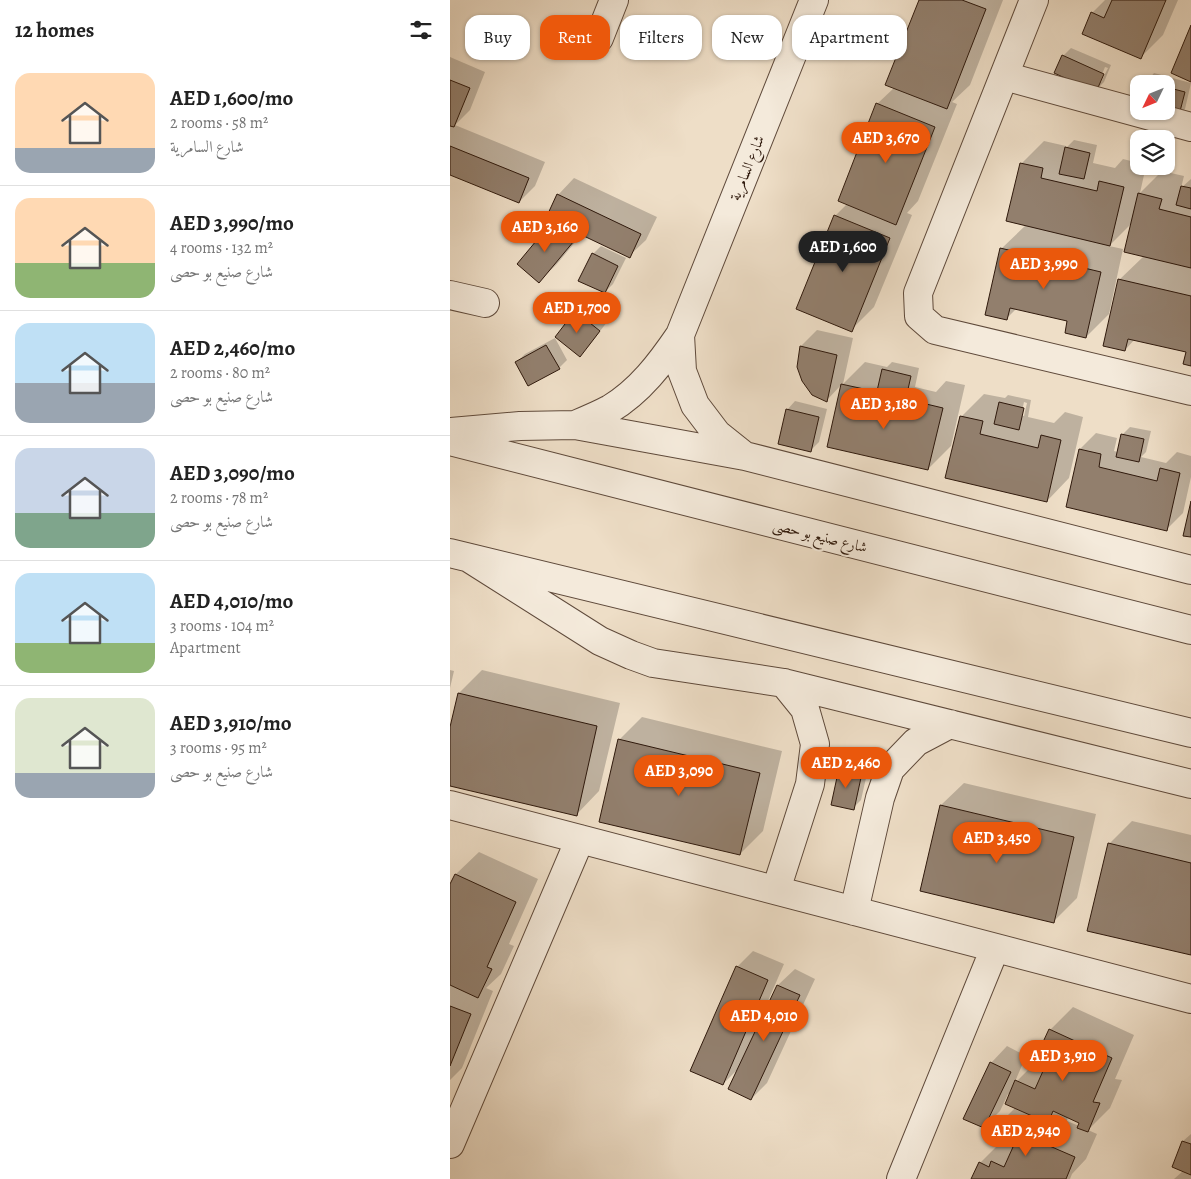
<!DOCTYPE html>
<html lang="en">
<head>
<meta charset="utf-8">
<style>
  :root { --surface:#fff; --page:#f2f2f2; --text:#222; --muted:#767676; --line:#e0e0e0; --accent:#ea580c }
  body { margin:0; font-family:Alegreya,Amiri,serif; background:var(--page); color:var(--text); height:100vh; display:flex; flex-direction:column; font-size:19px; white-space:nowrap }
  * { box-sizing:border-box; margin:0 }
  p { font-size:16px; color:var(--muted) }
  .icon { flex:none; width:28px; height:28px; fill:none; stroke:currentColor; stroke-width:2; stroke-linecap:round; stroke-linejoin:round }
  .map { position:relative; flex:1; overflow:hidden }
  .details { display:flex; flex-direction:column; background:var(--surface); width:450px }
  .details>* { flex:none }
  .guide { position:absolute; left:15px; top:15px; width:475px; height:45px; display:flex; gap:10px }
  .needle { width:32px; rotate:227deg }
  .controls { position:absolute; left:680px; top:75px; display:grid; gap:10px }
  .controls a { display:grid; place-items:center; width:45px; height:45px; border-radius:10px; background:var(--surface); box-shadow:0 1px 4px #0004; font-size:25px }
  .price { position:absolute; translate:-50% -42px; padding:0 11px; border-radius:18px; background:var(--accent); color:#fff; font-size:16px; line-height:32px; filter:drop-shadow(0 1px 2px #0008) }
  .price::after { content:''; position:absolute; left:50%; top:30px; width:15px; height:11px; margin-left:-8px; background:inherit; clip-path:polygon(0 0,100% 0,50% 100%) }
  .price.selected { background:#222; color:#fff }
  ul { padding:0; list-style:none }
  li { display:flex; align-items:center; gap:15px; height:125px; padding:0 15px }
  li+li { border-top:1px solid var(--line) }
  li span { display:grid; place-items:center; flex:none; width:140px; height:100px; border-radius:15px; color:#555 }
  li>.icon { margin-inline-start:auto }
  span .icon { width:60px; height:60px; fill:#fffc; stroke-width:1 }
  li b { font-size:21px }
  h2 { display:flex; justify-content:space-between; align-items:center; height:60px; padding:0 15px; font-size:21px }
  .tag { padding:0 18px; border-radius:15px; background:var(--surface); box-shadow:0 1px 4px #0004; font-size:18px; line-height:45px }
  .tag.selected { background:var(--accent); color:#fff }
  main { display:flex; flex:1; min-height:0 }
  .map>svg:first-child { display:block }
  .shadow { fill:#0003; fill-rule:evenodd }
  .building { fill:#927f6d; stroke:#2f190c }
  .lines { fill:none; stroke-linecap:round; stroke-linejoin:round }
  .minor-casing { stroke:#5f4a3b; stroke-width:30 }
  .minor { stroke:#f4eadb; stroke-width:28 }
  .labels { text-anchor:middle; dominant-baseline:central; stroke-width:4; stroke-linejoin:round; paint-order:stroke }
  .street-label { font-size:15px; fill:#2f190c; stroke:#f4eadb }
</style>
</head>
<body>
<main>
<section class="details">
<h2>12 homes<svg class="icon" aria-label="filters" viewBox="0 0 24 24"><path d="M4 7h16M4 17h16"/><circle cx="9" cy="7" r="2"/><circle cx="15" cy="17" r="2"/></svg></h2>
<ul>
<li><span style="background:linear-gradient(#ffd9b3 75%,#9aa5b1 0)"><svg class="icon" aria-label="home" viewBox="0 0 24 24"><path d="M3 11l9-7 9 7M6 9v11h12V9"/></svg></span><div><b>AED 1,600/mo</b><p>2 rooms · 58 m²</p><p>شارع السامرية</p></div></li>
<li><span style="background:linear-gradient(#ffd9b3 65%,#8fb573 0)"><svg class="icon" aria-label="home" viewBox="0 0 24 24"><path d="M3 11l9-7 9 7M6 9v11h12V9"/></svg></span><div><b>AED 3,990/mo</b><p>4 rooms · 132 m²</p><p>شارع صنيع بو حصى</p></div></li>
<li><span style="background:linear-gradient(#bfe0f5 60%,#9aa5b1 0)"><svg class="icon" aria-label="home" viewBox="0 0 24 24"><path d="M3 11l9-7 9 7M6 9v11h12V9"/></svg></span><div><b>AED 2,460/mo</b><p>2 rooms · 80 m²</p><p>شارع صنيع بو حصى</p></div></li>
<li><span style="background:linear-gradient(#c9d6e8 65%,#7fa58c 0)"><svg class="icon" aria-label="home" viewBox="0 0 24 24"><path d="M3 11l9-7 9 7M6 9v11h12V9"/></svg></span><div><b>AED 3,090/mo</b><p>2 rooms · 78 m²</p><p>شارع صنيع بو حصى</p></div></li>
<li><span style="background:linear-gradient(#bfe0f5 70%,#8fb573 0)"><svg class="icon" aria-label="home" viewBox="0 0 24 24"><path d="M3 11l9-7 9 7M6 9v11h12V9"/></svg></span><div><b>AED 4,010/mo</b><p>3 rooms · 104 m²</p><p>Apartment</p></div></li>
<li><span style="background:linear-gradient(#dfe7d0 75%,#9aa5b1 0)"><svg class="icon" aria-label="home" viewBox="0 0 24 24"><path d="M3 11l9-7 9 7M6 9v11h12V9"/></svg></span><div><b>AED 3,910/mo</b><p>3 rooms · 95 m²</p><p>شارع صنيع بو حصى</p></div></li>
</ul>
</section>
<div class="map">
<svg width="741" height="1179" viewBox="0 0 741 1179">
  <rect width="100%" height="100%" fill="#eedec7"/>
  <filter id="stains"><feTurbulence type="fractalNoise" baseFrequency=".004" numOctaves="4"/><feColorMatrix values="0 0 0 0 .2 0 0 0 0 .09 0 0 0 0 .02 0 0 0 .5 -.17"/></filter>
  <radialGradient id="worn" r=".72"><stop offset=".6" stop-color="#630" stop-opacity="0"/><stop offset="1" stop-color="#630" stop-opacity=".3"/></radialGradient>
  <path class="shadow" d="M 470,0 L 553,0 L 520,85 L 502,102 L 507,104 L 468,201 L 457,213 L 462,215 L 424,307 L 401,330 L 348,308 L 386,215 L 397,204 L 427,104 L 445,87 Z
    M 655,0 L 728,0 L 713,35 L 690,58 L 642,13 Z
    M 621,48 L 661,65 L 654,82 L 646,90 L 613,56 ZM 655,67 L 658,68 L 651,82 L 649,82 Z
    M 0,57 L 35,72 L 20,110 L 5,125 L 95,162 L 85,186 L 69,202 L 0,174 Z
    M 704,73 L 741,83 L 735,109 L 727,117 L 716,111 L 716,84 L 695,84 Z
    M 624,140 L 647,145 L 643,163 L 665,168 L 673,159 L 689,163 L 689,166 L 696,166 L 690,193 L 712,171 L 734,176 L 731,188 L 741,179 L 741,364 L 737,351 L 685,339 L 675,350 L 669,280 L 694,256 L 683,222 L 659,246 L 673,249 L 659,314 L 636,337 L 619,321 L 567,308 L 557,318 L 551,249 L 576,225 L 571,164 L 594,141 L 616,146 L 615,149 Z
    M 124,178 L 207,217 L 196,240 L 179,256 L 132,234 L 106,265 L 89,281 L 68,264 L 104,221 L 97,217 L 108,195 Z
    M 151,246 L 176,258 L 163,284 L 155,292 L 143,254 Z
    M 134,304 L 157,322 L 138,347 L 106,336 Z
    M 367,330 L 403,338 L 393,384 L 415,362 L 437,367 L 442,362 L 469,368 L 465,387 L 486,392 L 496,381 L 515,385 L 501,446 L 478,469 L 392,384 L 377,400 L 348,367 L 351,346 Z
    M 105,338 L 117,360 L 109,368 L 67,362 L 75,354 Z
    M 534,394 L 555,398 L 558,395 L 581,400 L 578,417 L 604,423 L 615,412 L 633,417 L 619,478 L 597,501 L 511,417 ZM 574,402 L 577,403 L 574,416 L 571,416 Z
    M 345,401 L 377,409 L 369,442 L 361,450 L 337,410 Z
    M 680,427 L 701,431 L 696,452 L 691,457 L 716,463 L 727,452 L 741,456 L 741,477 L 733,513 L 716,530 L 630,449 L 646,433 L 667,438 L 664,451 L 668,452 L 672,435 Z
    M 0,670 L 4,671 L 0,688 Z
    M 32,670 L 170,703 L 149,791 L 127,814 L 0,784 L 0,732 L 9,693 Z
    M 192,717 L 332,751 L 313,831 L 290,854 L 169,740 Z
    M 399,760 L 419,765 L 411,800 L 403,808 L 391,768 Z
    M 514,783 L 646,814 L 627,898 L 604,921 L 491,805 Z
    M 682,821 L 741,835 L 741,954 L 659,844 Z
    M 29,852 L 88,879 L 59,944 L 64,946 L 51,974 L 36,988 L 43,991 L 12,1068 L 0,1080 L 0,887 L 6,874 Z
    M 303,951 L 334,964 L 311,1017 L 313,1018 L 328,985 L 345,969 L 365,979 L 317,1083 L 301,1099 L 290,1067 L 273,1084 L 287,967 Z
    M 623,1007 L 684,1035 L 665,1079 L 672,1080 L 660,1108 L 638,1130 L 647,1134 L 636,1159 L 622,1174 L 620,1179 L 523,1179 L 530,1163 L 552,1141 L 554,1119 L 566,1107 L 560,1095 L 558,1094 L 550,1111 L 534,1127 L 541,1063 L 557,1046 L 576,1056 L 564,1084 L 586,1062 L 600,1030 ZM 618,1117 L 631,1122 L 629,1126 L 617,1121 Z
    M 741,1134 L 741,1179 L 724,1179 L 733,1171 L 723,1167 L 733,1141 Z"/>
  <path class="building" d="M 469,0 L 512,0 L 536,9 L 497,109 L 435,85 Z
    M 662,0 L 716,0 L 691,59 L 632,34 L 641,12 L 654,18 Z
    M 741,25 L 741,82 L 721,73 Z
    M 612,55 L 654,74 L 646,92 L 604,73 Z
    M 0,80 L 20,88 L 4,127 L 0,126 Z
    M 716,87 L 735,92 L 728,119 L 716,111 Z
    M 426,103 L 485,127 L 446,225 L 388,201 Z
    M 0,146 L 79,178 L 69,203 L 0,175 Z
    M 615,147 L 640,153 L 634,179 L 609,174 Z
    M 570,163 L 593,168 L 591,178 L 647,191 L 649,181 L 674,187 L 660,246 L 556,221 Z
    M 731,186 L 741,188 L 741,209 L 726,205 Z
    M 688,193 L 712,199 L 709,209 L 741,217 L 741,268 L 674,252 Z
    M 107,194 L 191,234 L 180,258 L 96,218 Z
    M 384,215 L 440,238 L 402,332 L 346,309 Z
    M 101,223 L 124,241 L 89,283 L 67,264 Z
    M 550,248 L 651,272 L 636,338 L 615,333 L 617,321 L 560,308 L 557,320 L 535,315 Z
    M 142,253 L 168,266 L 155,293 L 128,281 Z
    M 668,279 L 741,296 L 741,366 L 733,364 L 736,352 L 678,339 L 675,351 L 653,346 Z
    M 125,311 L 150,331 L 130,357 L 105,337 Z
    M 96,345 L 110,369 L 78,386 L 65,362 Z
    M 350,346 L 387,355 L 377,402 L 362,395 L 352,381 L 347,367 Z
    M 432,369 L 461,376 L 456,398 L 427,391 Z
    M 391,384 L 414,389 L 411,402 L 469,416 L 472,403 L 493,408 L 478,470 L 377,447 Z
    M 549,402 L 574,408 L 569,430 L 544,424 Z
    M 336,409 L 369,417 L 361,452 L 328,444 Z
    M 510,416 L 533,421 L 530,434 L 588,448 L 591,435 L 611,440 L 597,502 L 495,478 Z
    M 671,434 L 694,439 L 689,462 L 666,457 Z
    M 629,449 L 651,454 L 649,467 L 707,481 L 710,468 L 730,473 L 717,531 L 616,507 Z
    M 741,501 L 741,537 L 733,536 Z
    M 8,693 L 147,726 L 127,816 L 0,786 L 0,727 Z
    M 168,739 L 310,773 L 290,855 L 149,822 Z
    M 389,768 L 412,773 L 404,810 L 381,805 Z
    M 490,805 L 624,837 L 604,923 L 470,891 Z
    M 658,843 L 741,863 L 741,955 L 637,931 Z
    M 5,874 L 66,902 L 37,967 L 42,969 L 28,998 L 0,985 L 0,884 Z
    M 286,966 L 318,980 L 273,1085 L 240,1071 Z
    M 327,985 L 350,995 L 301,1100 L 278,1089 Z
    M 0,1006 L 21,1014 L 0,1066 Z
    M 599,1029 L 662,1058 L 643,1102 L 650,1103 L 638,1132 L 627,1128 L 629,1123 L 603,1111 L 598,1123 L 555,1104 L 565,1080 L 585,1089 L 593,1071 L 582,1066 Z
    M 540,1062 L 561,1072 L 534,1128 L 513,1119 Z
    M 553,1119 L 597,1138 L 595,1144 L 625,1157 L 616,1179 L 521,1179 L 529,1162 L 539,1167 L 541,1161 L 554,1167 L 563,1147 L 544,1139 Z
    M 732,1141 L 741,1144 L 741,1175 L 722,1167 Z"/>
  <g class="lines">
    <g class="minor-casing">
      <path id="minor" d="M 584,0 L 468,293 L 469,316 L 485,330 L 741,391
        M 149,38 L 164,0
        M 554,76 L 741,127
        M 0,295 L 35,303
        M 230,335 L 232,371 L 245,405 L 267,434 L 292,454
        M 125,425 C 137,420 149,415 160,409 C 190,391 211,363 230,335 L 364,0
        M 0,432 L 70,426 L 125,425 L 295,456 L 741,570
        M 0,441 L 741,630
        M 0,553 L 741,733
        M 19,558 L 150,641 L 181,655 L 203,663 L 334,683 L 741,784
        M 0,805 L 741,999
        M 326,890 L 360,784 L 365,744 L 355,709 L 334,683
        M 404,911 L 430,798 L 440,769 L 466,742 L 500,724
        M 0,1144 L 130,839
        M 451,1179 L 545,948"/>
    </g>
    <use href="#minor" class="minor"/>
  </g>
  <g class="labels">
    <g class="street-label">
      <text transform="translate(297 168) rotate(-68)">شارع السامرية</text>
      <text transform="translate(370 536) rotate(14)">شارع صنيع بو حصى</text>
    </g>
  </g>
  <rect width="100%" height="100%" filter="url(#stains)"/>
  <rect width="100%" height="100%" fill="url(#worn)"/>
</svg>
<div class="controls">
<a><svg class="needle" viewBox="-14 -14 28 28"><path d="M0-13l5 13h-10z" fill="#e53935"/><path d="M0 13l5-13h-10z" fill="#767676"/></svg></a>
<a><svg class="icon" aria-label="layers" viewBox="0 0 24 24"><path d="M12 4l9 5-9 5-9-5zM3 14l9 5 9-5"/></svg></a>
</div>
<b class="price" style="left:436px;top:164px">AED 3,670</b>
<b class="price" style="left:95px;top:253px">AED 3,160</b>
<b class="price selected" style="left:393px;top:273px">AED 1,600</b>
<b class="price" style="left:594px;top:290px">AED 3,990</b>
<b class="price" style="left:127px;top:334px">AED 1,700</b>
<b class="price" style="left:434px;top:430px">AED 3,180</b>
<b class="price" style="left:396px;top:789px">AED 2,460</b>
<b class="price" style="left:229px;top:797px">AED 3,090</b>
<b class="price" style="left:547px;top:864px">AED 3,450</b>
<b class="price" style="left:314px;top:1042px">AED 4,010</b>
<b class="price" style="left:613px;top:1082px">AED 3,910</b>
<b class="price" style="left:576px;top:1157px">AED 2,940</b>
<div class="guide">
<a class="tag">Buy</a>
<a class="tag selected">Rent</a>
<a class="tag">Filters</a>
<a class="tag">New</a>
<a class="tag">Apartment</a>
</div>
</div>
</main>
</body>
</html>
